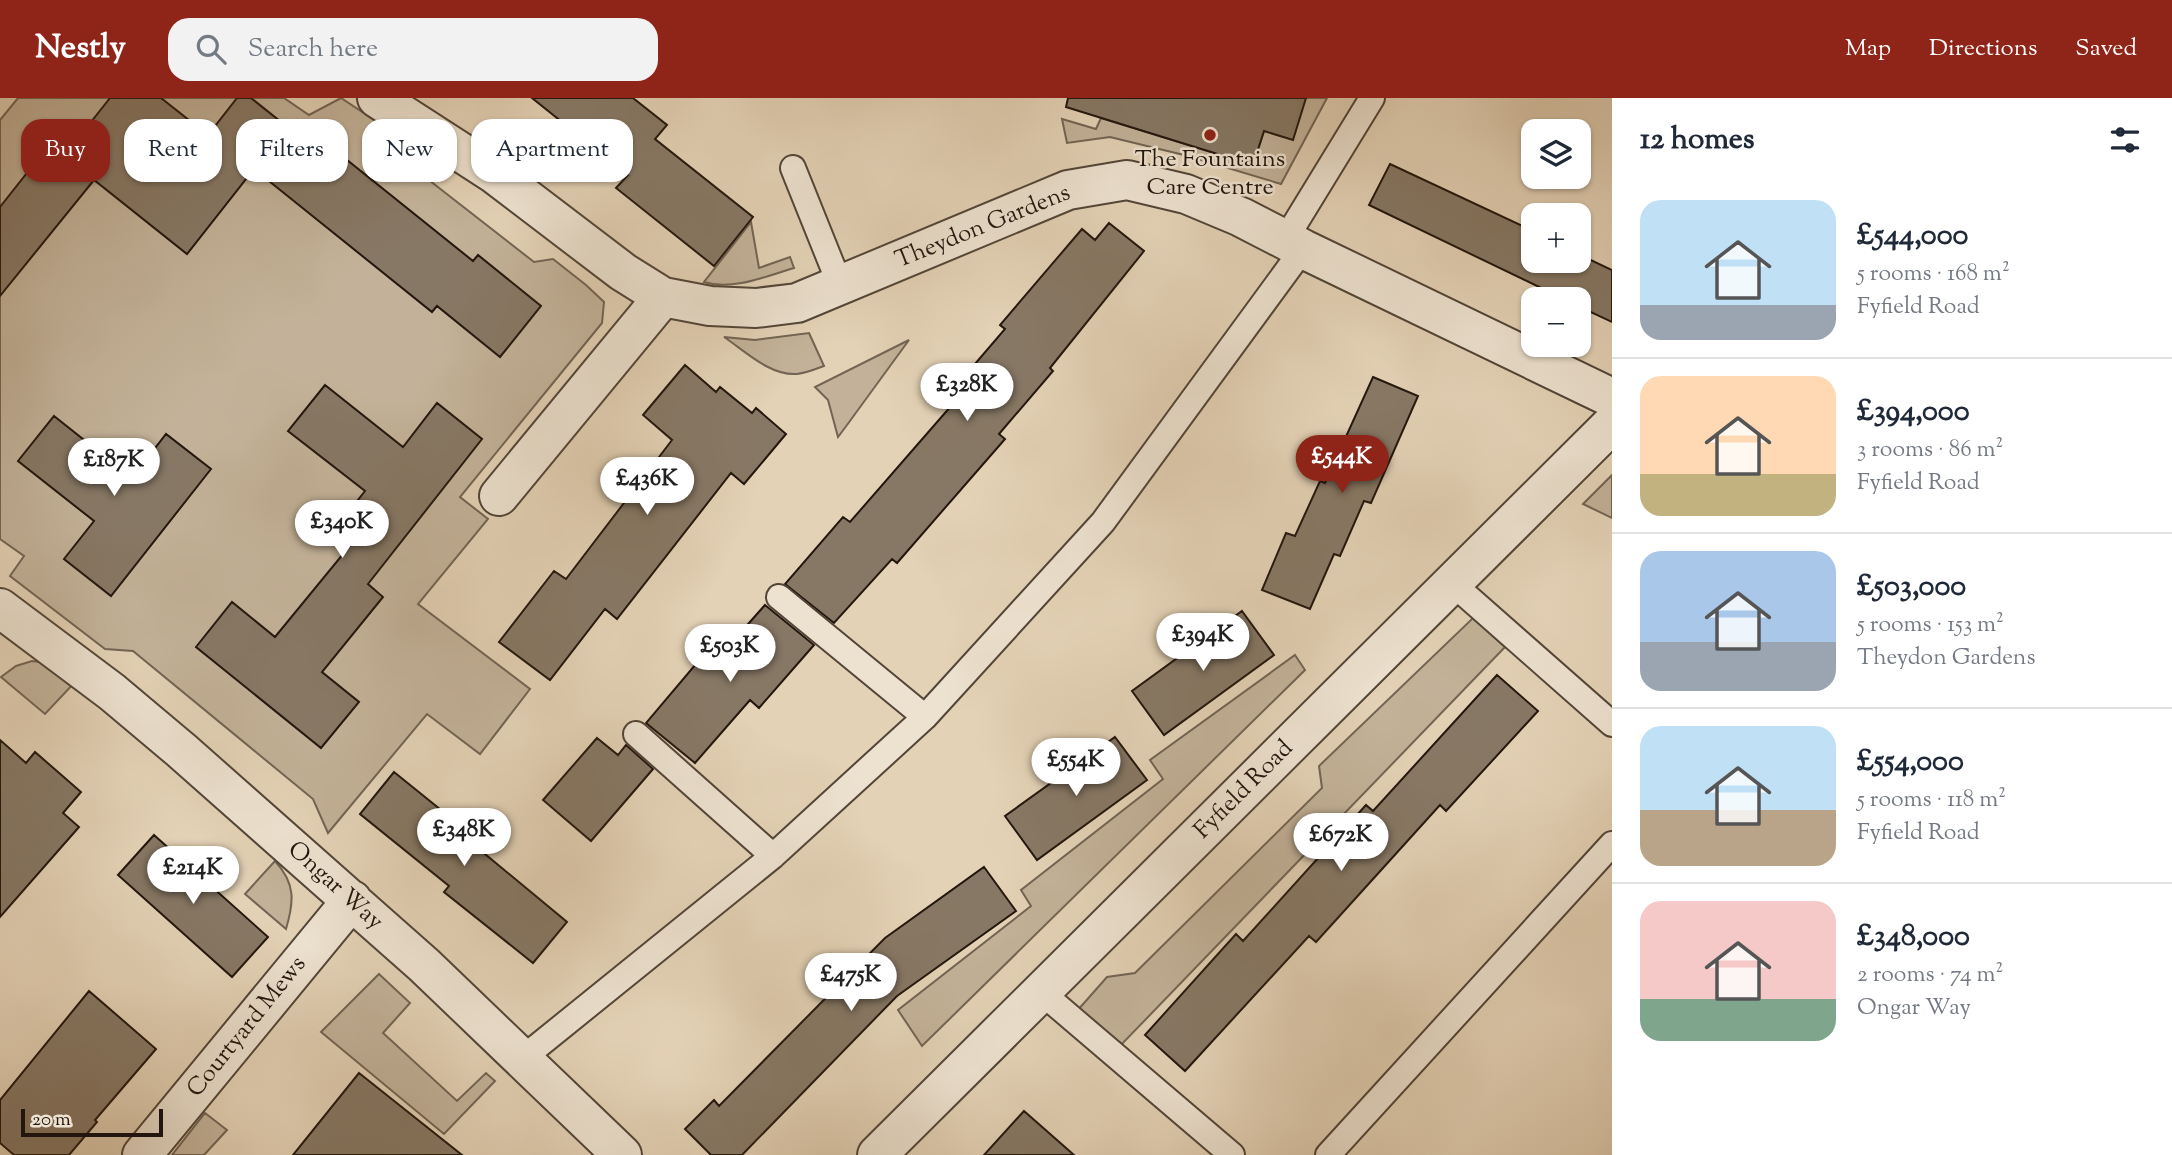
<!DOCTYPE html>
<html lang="en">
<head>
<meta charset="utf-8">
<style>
  :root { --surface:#fff; --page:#f2f2f3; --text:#1f2937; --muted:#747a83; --line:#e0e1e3; --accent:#8f2418 }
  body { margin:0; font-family:"Sorts Mill Goudy",serif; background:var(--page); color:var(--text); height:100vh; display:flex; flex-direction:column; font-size:26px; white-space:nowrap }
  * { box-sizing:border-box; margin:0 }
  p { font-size:23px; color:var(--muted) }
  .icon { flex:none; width:38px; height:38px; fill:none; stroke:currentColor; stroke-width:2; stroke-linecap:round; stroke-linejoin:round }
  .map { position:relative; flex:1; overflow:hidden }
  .details { display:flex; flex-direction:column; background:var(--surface); width:560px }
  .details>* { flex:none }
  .guide { position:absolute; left:21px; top:21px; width:665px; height:63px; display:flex; gap:14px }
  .buttons { position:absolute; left:1521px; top:21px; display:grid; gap:14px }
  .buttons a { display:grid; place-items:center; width:70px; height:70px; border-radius:14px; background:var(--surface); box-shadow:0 2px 5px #0004; font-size:35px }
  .scale { position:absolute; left:21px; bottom:18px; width:142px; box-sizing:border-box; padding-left:7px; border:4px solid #22160e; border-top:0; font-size:19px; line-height:24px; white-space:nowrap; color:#22160e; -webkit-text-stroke:5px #ede2d0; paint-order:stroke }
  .price { position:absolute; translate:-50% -60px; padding:0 16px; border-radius:24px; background:#fff; color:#222; font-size:23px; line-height:46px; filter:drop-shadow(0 2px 4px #0008) }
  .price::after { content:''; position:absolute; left:50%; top:42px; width:21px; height:16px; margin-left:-10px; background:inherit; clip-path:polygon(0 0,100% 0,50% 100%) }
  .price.current { background:var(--accent); color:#fff }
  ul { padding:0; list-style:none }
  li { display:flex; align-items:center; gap:21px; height:175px; padding:0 28px }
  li+li { border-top:2px solid var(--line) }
  li span { display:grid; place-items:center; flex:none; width:196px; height:140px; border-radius:21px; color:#555 }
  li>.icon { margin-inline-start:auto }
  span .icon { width:84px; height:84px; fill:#fffc; stroke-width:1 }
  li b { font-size:30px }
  h2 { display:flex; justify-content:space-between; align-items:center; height:84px; padding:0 28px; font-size:30px }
  .chip { padding:0 24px; border-radius:21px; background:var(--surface); box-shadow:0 2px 5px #0004; font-size:24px; line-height:63px }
  .chip.current { background:var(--accent); color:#fff }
  header { display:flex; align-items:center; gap:42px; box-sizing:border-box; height:98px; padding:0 35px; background:var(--accent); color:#fff }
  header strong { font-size:33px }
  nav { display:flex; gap:38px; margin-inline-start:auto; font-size:24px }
  .search { width:490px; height:63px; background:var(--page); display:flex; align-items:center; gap:18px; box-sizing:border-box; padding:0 24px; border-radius:21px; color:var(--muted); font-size:26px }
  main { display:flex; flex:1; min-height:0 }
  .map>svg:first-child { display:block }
  .green { fill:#c3b299; stroke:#726454; stroke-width:2 }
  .building { fill:#877865; stroke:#22160e; stroke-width:2 }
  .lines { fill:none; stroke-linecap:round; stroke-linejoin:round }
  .service-casing { stroke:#524538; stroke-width:28 }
  .minor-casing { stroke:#524538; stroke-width:42 }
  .service { stroke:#ede2d0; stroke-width:24 }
  .minor { stroke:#ede2d0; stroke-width:38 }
  .poi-dot { fill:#8f2418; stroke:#ede2d0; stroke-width:2.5 }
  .labels { text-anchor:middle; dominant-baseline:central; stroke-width:5; stroke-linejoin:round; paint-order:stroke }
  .poi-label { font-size:24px; fill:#22160e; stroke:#ede2d0 }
  .street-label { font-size:24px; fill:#22160e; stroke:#ede2d0 }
</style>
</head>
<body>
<header>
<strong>Nestly</strong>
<div class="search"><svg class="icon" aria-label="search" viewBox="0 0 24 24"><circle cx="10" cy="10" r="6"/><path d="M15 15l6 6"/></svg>Search here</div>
<nav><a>Map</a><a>Directions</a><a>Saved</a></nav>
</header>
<main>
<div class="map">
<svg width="1612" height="1057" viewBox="0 0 1612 1057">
  <rect width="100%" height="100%" fill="#e4d2b6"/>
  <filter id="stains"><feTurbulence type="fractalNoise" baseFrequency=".00286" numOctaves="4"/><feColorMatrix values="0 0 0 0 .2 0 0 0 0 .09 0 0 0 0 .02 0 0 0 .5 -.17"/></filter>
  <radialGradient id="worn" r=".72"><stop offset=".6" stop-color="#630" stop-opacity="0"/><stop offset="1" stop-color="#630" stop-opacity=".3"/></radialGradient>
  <path class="green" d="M 18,0 L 284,0 L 309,17 L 341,0 L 382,27 L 384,47 L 534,164 L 553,161 L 586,187 L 604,204 L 602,225 L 460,399 L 488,421 L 418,506 L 530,591 L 480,656 L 427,616 L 328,735 L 313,701 L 133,553 L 105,551 L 10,478 L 24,458 L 0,441 L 0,22 Z
    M 1306,0 L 1327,0 L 1281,86 L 1188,58 L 1110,39 L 1067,45 L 1062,21 L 1096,31 L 1101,20 L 1253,67 L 1264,33 Z
    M 751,124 L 759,170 L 790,159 L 794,170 C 767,178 732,193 704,184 Z
    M 809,235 L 824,268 C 816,271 806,275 797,276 C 770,278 745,253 724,239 L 755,242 Z
    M 909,242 L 847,327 L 838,339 L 828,302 L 815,289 Z
    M 1612,377 L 1612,420 L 1583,406 Z
    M 1473,520 L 1505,549 L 1120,948 L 1077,913 L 1107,879 L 1135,875 L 1322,690 L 1319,668 Z
    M 1295,557 L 1305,572 L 922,948 L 898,912 L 1031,808 L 1021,792 L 1163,681 L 1150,662 Z
    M 32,563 L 55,566 L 76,583 L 45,616 L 1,579 L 16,568 Z
    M 275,763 C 296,786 294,804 286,831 L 245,796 Z
    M 379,876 L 410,905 L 383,935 L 457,1003 L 486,975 L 495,983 L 444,1036 L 321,934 Z
    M 205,1015 L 227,1032 L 204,1057 L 172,1057 Z"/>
  <path class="building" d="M 110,0 L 161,0 L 208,37 L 237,0 L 251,0 L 340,71 L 347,62 L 473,163 L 478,157 L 541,208 L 500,259 L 437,208 L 432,214 L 254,71 L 187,156 L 94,82 L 0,198 L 0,109 L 38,61 L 53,72 Z
    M 532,0 L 633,0 L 667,27 L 655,41 L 753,119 L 714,168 L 616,90 L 628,77 Z
    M 1068,0 L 1306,0 L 1293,42 L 1264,33 L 1253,67 L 1066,9 Z
    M 1390,66 L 1533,133 L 1533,163 L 1578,163 L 1578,156 L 1612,172 L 1612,224 L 1578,208 L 1578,201 L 1564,201 L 1369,107 Z
    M 1109,125 L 1144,153 L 1050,270 L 1053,273 L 999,336 L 1005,341 L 897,465 L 892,461 L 834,525 L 785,486 L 843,419 L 850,424 L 958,300 L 951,294 L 1005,231 L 1000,227 L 1082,131 L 1095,142 Z
    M 685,267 L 716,294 L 720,289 L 752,315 L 756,310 L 786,336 L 744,386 L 731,375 L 617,521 L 605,511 L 550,582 L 499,544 L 554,473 L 566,481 L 672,342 L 643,317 Z
    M 1373,279 L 1418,298 L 1371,405 L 1364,403 L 1340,458 L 1334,456 L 1310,511 L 1262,492 L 1286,435 L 1295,438 L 1320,383 L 1325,385 Z
    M 325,287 L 403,349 L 437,305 L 482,341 L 368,486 L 383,499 L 322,574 L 359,604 L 321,650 L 196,549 L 232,504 L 275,539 L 353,444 L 335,431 L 365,393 L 288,333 Z
    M 54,318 L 132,380 L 166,336 L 211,371 L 111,498 L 64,461 L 94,423 L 18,363 Z
    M 765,507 L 814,547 L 759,610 L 750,602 L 695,665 L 646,625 L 701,560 L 710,569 Z
    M 1242,513 L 1274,557 L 1164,637 L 1132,593 Z
    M 1497,577 L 1538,613 L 1446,713 L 1440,707 L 1316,844 L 1309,838 L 1185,973 L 1145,937 L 1236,836 L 1243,843 L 1366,707 L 1373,713 Z
    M 1115,639 L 1147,682 L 1037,762 L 1005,718 Z
    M 597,640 L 618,657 L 626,647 L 653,671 L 591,743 L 543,702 Z
    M 0,642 L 26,665 L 35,654 L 81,694 L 63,715 L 79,729 L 0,819 Z
    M 394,674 L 483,746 L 479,751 L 567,824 L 533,865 L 444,794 L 449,788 L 360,716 Z
    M 154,737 L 268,839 L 232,879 L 118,777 Z
    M 984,769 L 1016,813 L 897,898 L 742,1057 L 711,1057 L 685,1031 L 714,1002 L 719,1008 L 885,840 Z
    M 89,893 L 156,951 L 95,1022 L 97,1024 L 69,1057 L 14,1057 L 0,1045 L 0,1002 Z
    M 359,975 L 462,1057 L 293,1057 Z
    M 1024,1013 L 1074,1057 L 984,1057 Z"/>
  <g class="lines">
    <g class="service-casing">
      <path id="service" d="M 793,70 L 840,187
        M 1285,142 L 1372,0
        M 1452,485 L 1612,626
        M 779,499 L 925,619
        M 636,636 L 773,758
        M 1041,894 L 1232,1057
        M 523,960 L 773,758 L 925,619 L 1103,424 L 1303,151
        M 1328,1057 L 1612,746"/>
    </g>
    <g class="minor-casing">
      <path id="minor" d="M 377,0 L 493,75 L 623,174 L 663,199 L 710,208 L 756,210 L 797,205 L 1068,92 L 1127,82 L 1186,96 L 1241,119 L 1303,151 L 1612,300
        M 499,398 L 663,199
        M 0,510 L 112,594 L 181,652 L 424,867 L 622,1057
        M 142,1057 L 352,802
        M 877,1057 L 1612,326"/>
    </g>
    <use href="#service" class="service"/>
    <use href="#minor" class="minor"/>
  </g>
  <circle class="poi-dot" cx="1210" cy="37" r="7"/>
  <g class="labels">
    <g class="poi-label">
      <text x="1210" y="62">The Fountains<tspan x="1210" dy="28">Care Centre</tspan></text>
    </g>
    <g class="street-label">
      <text transform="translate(983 129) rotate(-22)">Theydon Gardens</text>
      <text transform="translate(1244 692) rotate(-45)">Fyfield Road</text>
      <text transform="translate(335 788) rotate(42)">Ongar Way</text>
      <text transform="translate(247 929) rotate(-51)">Courtyard Mews</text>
    </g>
  </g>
  <rect width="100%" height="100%" filter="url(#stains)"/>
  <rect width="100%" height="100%" fill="url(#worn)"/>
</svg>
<div class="buttons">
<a><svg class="icon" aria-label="layers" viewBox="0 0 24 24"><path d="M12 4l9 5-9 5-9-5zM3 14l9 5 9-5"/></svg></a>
<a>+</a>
<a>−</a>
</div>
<div class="scale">20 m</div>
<b class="price" style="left:967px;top:325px">£328K</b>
<b class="price current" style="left:1342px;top:397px">£544K</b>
<b class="price" style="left:114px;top:400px">£187K</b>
<b class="price" style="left:647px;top:419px">£436K</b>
<b class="price" style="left:342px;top:462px">£340K</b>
<b class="price" style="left:1203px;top:575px">£394K</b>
<b class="price" style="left:730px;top:586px">£503K</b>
<b class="price" style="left:1076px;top:700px">£554K</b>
<b class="price" style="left:464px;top:770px">£348K</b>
<b class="price" style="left:1341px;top:775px">£672K</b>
<b class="price" style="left:193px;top:808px">£214K</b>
<b class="price" style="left:851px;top:915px">£475K</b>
<div class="guide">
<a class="chip current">Buy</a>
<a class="chip">Rent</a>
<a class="chip">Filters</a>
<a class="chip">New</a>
<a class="chip">Apartment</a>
</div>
</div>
<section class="details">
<h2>12 homes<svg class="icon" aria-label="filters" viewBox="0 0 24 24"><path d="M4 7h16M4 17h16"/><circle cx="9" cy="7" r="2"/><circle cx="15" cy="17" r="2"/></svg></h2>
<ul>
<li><span style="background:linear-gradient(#bfe0f5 75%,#9aa5b1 0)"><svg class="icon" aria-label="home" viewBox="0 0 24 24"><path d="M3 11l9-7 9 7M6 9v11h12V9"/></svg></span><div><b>£544,000</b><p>5 rooms · 168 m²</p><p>Fyfield Road</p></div></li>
<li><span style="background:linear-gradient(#ffd9b3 70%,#c2b280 0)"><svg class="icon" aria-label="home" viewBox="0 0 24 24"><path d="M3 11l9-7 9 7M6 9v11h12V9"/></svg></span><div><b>£394,000</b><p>3 rooms · 86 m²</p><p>Fyfield Road</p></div></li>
<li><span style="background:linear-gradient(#a9c7e8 65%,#9aa5b1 0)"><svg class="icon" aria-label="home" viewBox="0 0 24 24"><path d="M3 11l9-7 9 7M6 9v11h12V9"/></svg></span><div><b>£503,000</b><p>5 rooms · 153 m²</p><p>Theydon Gardens</p></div></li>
<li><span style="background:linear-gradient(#bfe0f5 60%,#b9a48a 0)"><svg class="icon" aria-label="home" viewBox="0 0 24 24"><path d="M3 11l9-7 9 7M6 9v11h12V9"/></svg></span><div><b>£554,000</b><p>5 rooms · 118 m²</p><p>Fyfield Road</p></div></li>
<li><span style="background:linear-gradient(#f6c9c9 70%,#7fa58c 0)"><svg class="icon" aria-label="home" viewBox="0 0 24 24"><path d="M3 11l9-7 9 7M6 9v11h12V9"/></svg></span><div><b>£348,000</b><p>2 rooms · 74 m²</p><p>Ongar Way</p></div></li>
</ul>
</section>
</main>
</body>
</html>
